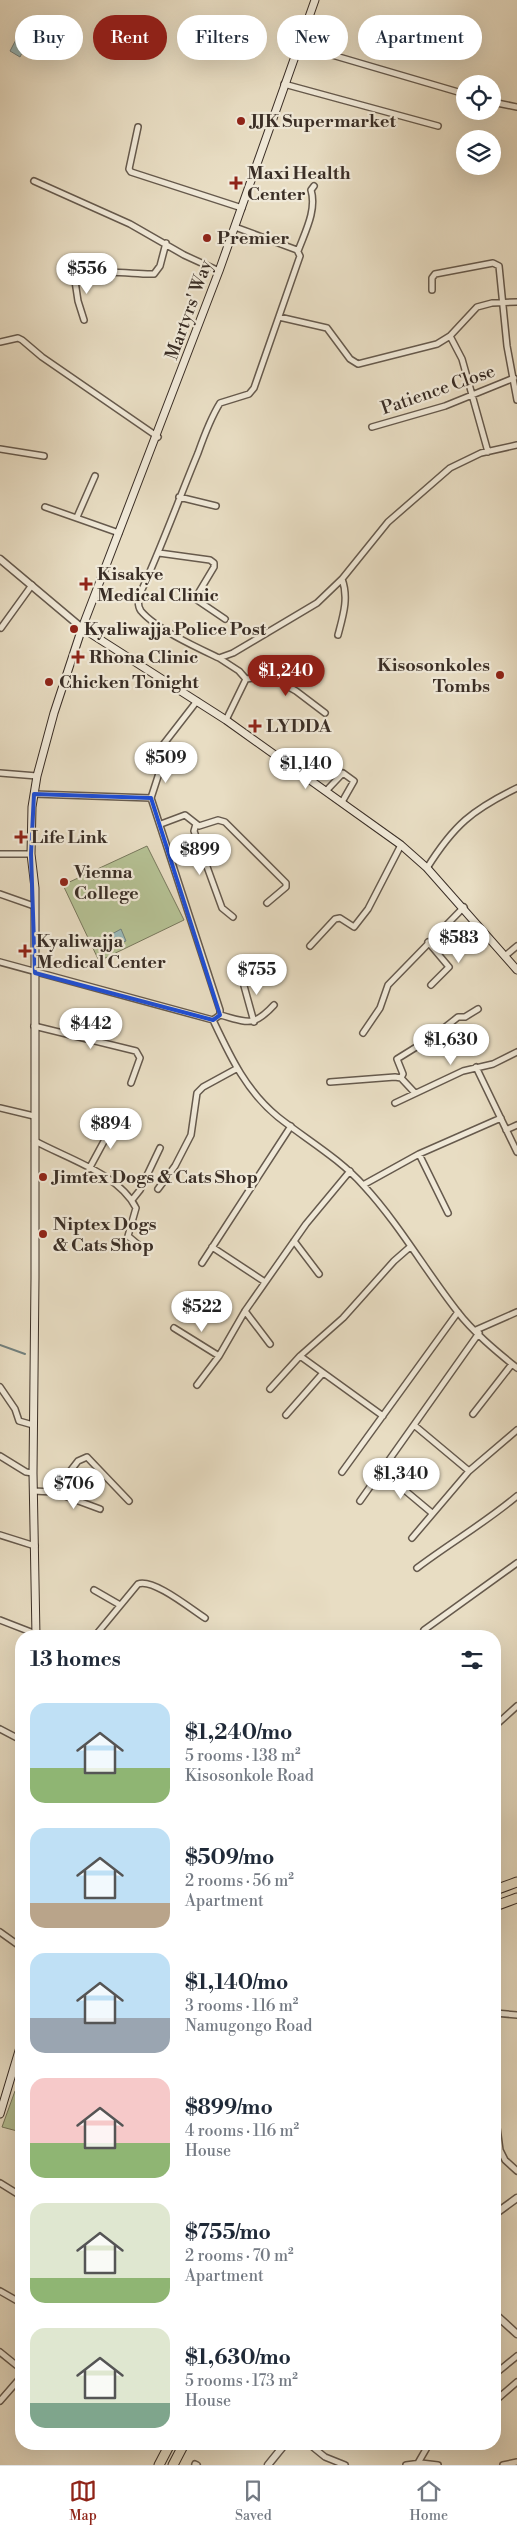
<!DOCTYPE html>
<html lang="en">
<head>
<meta charset="utf-8">
<style>
  :root { --surface:#fff; --page:#f2f2f3; --text:#1f2937; --muted:#747a83; --line:#e0e1e3; --accent:#8f2418 }
  body { margin:0; font-family:"Libre Bodoni",serif; background:var(--page); color:var(--text); height:100vh; display:flex; flex-direction:column; font-size:19px; white-space:nowrap }
  * { box-sizing:border-box; margin:0 }
  p { font-size:16px; color:var(--muted) }
  .icon { flex:none; width:28px; height:28px; fill:none; stroke:currentColor; stroke-width:2; stroke-linecap:round; stroke-linejoin:round }
  .map { position:relative; flex:1; overflow:hidden }
  .sheet { position:absolute; left:15px; top:1630px; width:486px; height:820px; display:flex; flex-direction:column; background:var(--surface); border-radius:20px; box-shadow:0 5px 20px #0002 }
  .sheet>* { flex:none }
  .banner { position:absolute; left:15px; top:15px; width:488px; height:45px; display:flex; gap:10px }
  .fabs { position:absolute; left:456px; top:75px; display:grid; gap:10px }
  .fabs a { display:grid; place-items:center; width:45px; height:45px; border-radius:50%; background:var(--surface); box-shadow:0 5px 20px #0002; font-size:25px }
  .price { position:absolute; translate:-50% -42px; padding:0 11px; border-radius:18px; background:#fff; color:#222; font-size:16px; line-height:32px; filter:drop-shadow(0 1px 2px #0008) }
  .price::after { content:''; position:absolute; left:50%; top:30px; width:15px; height:11px; margin-left:-8px; background:inherit; clip-path:polygon(0 0,100% 0,50% 100%) }
  .price.on { background:var(--accent); color:#fff }
  ul { padding:0; list-style:none }
  li { display:flex; align-items:center; gap:15px; height:125px; padding:0 15px }
  li span { display:grid; place-items:center; flex:none; width:140px; height:100px; border-radius:15px; color:#555 }
  li>.icon { margin-inline-start:auto }
  span .icon { width:60px; height:60px; fill:#fffc; stroke-width:1 }
  li b { font-size:21px }
  h2 { display:flex; justify-content:space-between; align-items:center; height:60px; padding:0 15px; font-size:21px }
  .pill { padding:0 18px; border-radius:22px; background:var(--surface); box-shadow:0 5px 20px #0002; font-size:18px; line-height:45px }
  .pill.on { background:var(--accent); color:#fff }
  .tab-bar { display:flex; justify-content:space-around; align-items:center; height:70px; border-top:1px solid var(--line); background:var(--surface); font-size:14px; color:var(--muted) }
  .tab-bar a { display:grid; justify-items:center; gap:2px }
  .tab-bar .on { color:var(--accent) }
  .map>svg:first-child { display:block }
  .green { fill:#b5c194; stroke:#78785d }
  .water { fill:#99babb; stroke:#73827f }
  .lines { fill:none; stroke-linecap:round; stroke-linejoin:round }
  .stream { stroke:#73827f; stroke-width:2 }
  .minor-casing { stroke:#665a4d; stroke-width:8 }
  .tertiary-casing { stroke:#665a4d; stroke-width:9 }
  .secondary-casing { stroke:#3a2e26; stroke-width:9 }
  .motorway-casing { stroke:#3a2e26; stroke-width:11 }
  .minor { stroke:#f0e9d8; stroke-width:5 }
  .tertiary { stroke:#f0e9d8; stroke-width:6 }
  .secondary { stroke:#f0e9d8; stroke-width:7 }
  .motorway { stroke:#e8ddc3; stroke-width:9 }
  .marked { fill:none; stroke:#1d4ed8; stroke-width:4; stroke-linejoin:round }
  .poi-dot { fill:#8f2418; stroke:#f0e9d8; stroke-width:2 }
  .labels { text-anchor:middle; dominant-baseline:central; stroke-width:4.5; stroke-linejoin:round; paint-order:stroke }
  .poi-label { font-size:18px; font-weight:bold; fill:#3a2e26; stroke:#f0e9d8; text-anchor:start }
  .street-label { font-size:18px; fill:#3a2e26; stroke:#f0e9d8 }
</style>
</head>
<body>
<div class="map">
<svg width="517" height="2465" viewBox="0 0 517 2465">
  <rect width="100%" height="100%" fill="#e8ddc3"/>
  <filter id="stains"><feTurbulence type="fractalNoise" baseFrequency=".004" numOctaves="4"/><feColorMatrix values="0 0 0 0 .2 0 0 0 0 .09 0 0 0 0 .02 0 0 0 .5 -.17"/></filter>
  <radialGradient id="worn" r=".72"><stop offset=".6" stop-color="#630" stop-opacity="0"/><stop offset="1" stop-color="#630" stop-opacity=".3"/></radialGradient>
  <path class="green" d="M 147,846 L 184,920 L 99,961 L 63,885 Z
    M 15,2091 L 21,2094 L 21,2132 L 2,2127 Z"/>
  <path class="water" d="M 20,32 L 30,37 L 20,57 L 10,51 Z
    M 121,929 L 126,941 L 106,949 L 101,940 Z"/>
  <g class="lines">
    <path class="stream" d="M 0,1345 L 25,1354"/>
    <g class="minor-casing">
      <path id="minor" d="M 298,45 L 465,94
        M 284,84 L 438,126
        M 492,102 L 517,107
        M 138,127 L 129,169 L 131,172 L 242,208
        M 34,181 L 130,224 L 184,255 L 219,271
        M 235,227 L 297,250 L 300,256 L 254,388 L 249,394 L 220,403 C 210,419 204,436 198,453 C 178,501 161,549 139,596 C 138,601 138,607 141,611 C 156,629 198,648 219,658 L 233,653 L 317,603 L 342,579 L 388,522 L 450,468 L 481,453 L 517,445
        M 298,251 C 305,232 317,210 311,190 L 314,186
        M 432,290 L 432,278 L 435,274 L 493,263 L 499,266 L 507,346 L 517,400
        M 279,317 L 327,328 L 350,359 L 358,364 L 437,344 L 450,336 L 477,307 L 492,303 L 517,302
        M 84,320 L 78,301 L 75,281 C 93,266 132,275 154,274 L 160,266 L 166,243
        M 450,336 L 462,359 L 488,452
        M 0,342 L 18,338 L 22,340 L 42,357 L 158,437
        M 372,427 L 445,406 L 514,378
        M 0,449 L 44,456
        M 179,497 L 216,506
        M 45,507 L 119,533
        M 77,517 L 95,476
        M 159,553 L 210,560 L 214,563 L 214,567 L 196,597 L 197,600 L 225,619
        M 1,628 L 32,585
        M 338,635 C 343,616 349,598 342,579
        M 219,658 L 239,671 L 246,679 L 226,720
        M 246,679 L 269,676 L 296,691 L 325,713
        M 159,750 L 197,701
        M 162,764 L 151,798 L 220,1010 L 220,1015 L 213,1020
        M 0,773 L 37,776
        M 326,791 L 343,773 L 354,781 L 342,802
        M 34,794 L 151,798
        M 161,824 L 185,815 L 199,826 L 218,820 L 225,822 L 286,883 L 286,887 L 267,903
        M 196,824 L 194,831 L 222,908 L 233,917
        M 0,854 L 31,854
        M 427,868 C 454,825 472,810 517,788
        M 0,894 L 34,906
        M 428,942 L 449,967 L 431,985
        M 310,946 L 335,919 L 340,918 L 354,927 L 368,909 L 401,845
        M 505,956 L 517,946
        M 0,962 L 213,1020 C 230,1056 246,1091 278,1117 C 307,1140 339,1158 364,1186 C 399,1224 425,1270 457,1311 C 473,1332 496,1351 517,1368
        M 241,975 L 254,1022
        M 220,1015 C 247,1022 253,1028 274,1005
        M 34,1026 L 136,1051 L 140,1058 L 131,1083
        M 363,1033 L 380,1008 L 388,985 L 464,907
        M 476,1067 L 517,1152
        M 401,1078 L 403,1074 L 397,1059 L 434,1036 L 458,1017 L 465,1017 L 478,1009
        M 330,1082 L 395,1077 L 401,1078 L 415,1093
        M 395,1103 L 463,1071 L 493,1064 L 517,1052
        M 0,1108 L 34,1116
        M 506,1130 L 517,1125
        M 35,1141 C 68,1159 119,1174 136,1208 L 128,1236 L 141,1247
        M 419,1154 L 448,1213
        M 89,1169 L 115,1121
        M 363,1185 L 419,1154 L 501,1118
        M 158,1189 L 175,1166 L 191,1135 L 197,1093 L 203,1087 L 236,1069
        M 132,1200 L 140,1190 L 160,1148
        M 294,1241 L 319,1274
        M 212,1247 L 265,1282
        M 202,1263 L 291,1126
        M 245,1311 L 270,1344
        M 174,1328 L 219,1356
        M 476,1330 L 517,1312
        M 197,1385 L 219,1356 L 245,1311 L 306,1224 L 350,1171
        M 0,1387 L 15,1409 L 19,1421 L 33,1425
        M 270,1389 L 300,1356
        M 473,1414 L 512,1364
        M 286,1415 L 323,1373
        M 383,1416 L 300,1356 L 343,1318 L 394,1261 L 410,1247
        M 414,1425 L 469,1471
        M 0,1456 L 26,1472 L 33,1473
        M 342,1472 L 458,1312
        M 383,1472 L 432,1513
        M 33,1491 L 54,1492 L 78,1461 L 87,1457 L 129,1501
        M 54,1492 L 100,1509
        M 360,1501 L 479,1333
        M 0,1535 L 35,1546
        M 412,1538 L 469,1471 L 517,1430
        M 417,1568 C 450,1543 485,1523 517,1496
        M 94,1590 L 120,1605
        M 0,1620 L 36,1634
        M 424,1630 L 517,1563
        M 95,1636 L 138,1584 C 153,1578 191,1609 205,1618
        M 496,1725 L 517,1706
        M 0,1729 L 21,1740
        M 0,1932 L 21,1947
        M 495,2013 L 517,2015
        M 495,2113 L 500,2150 L 505,2160 L 517,2171
        M 0,2183 L 21,2196
        M 0,2291 L 21,2303
        M 0,2352 L 21,2369
        M 495,2374 L 517,2356
        M 0,2401 L 21,2377
        M 495,2401 L 517,2382
        M 309,2444 L 325,2457 L 345,2465
        M 418,2463 L 429,2444
        M 195,2464 L 197,2465
        M 406,2465 L 421,2463 L 438,2465
        M 503,2465 L 517,2462"/>
    </g>
    <g class="tertiary-casing">
      <path id="tertiary" d="M 0,559 L 82,628
        M 495,2214 L 517,2198
        M 495,2314 L 517,2334
        M 268,2465 L 285,2444"/>
    </g>
    <g class="secondary-casing">
      <path id="secondary" d="M 82,628 L 226,720 L 401,845 L 427,868 L 517,970
        M 36,1636 L 33,1473 L 35,1278 L 35,888 L 31,854 L 32,807 L 37,776 L 54,713 L 82,628 L 219,271 L 315,0
        M 0,2114 L 21,2044"/>
    </g>
    <g class="motorway-casing">
      <path id="motorway" d="M 495,1890 L 517,1882
        M 495,1906 L 517,1898
        M 159,2465 L 170,2444
        M 173,2465 L 184,2444"/>
    </g>
    <use href="#minor" class="minor"/>
    <use href="#tertiary" class="tertiary"/>
    <use href="#secondary" class="secondary"/>
    <use href="#motorway" class="motorway"/>
  </g>
  <path class="marked" d="M 34,794 L 151,798 L 220,1015 L 213,1020 L 35,973 L 31,854 Z"/>
  <g class="poi-dot">
    <circle cx="241" cy="121" r="5"/>
    <path d="M233.5 175.5h5v5h5v5h-5v5h-5v-5h-5v-5h5z"/>
    <circle cx="207" cy="238" r="5"/>
    <path d="M83.5 576.5h5v5h5v5h-5v5h-5v-5h-5v-5h5z"/>
    <circle cx="74" cy="629" r="5"/>
    <path d="M75.5 649.5h5v5h5v5h-5v5h-5v-5h-5v-5h5z"/>
    <circle cx="500" cy="675" r="5"/>
    <circle cx="49" cy="682" r="5"/>
    <path d="M252.5 718.5h5v5h5v5h-5v5h-5v-5h-5v-5h5z"/>
    <path d="M18.5 829.5h5v5h5v5h-5v5h-5v-5h-5v-5h5z"/>
    <circle cx="64" cy="882" r="5"/>
    <path d="M22.5 943.5h5v5h5v5h-5v5h-5v-5h-5v-5h5z"/>
    <circle cx="43" cy="1177" r="5"/>
    <circle cx="43" cy="1234" r="5"/>
  </g>
  <g class="labels">
    <g class="poi-label">
      <text x="251" y="121">JJK Supermarket</text>
      <text x="247" y="173">Maxi Health<tspan x="247" dy="21">Center</tspan></text>
      <text x="217" y="238">Premier</text>
      <text x="97" y="574">Kisakye<tspan x="97" dy="21">Medical Clinic</tspan></text>
      <text x="84" y="629">Kyaliwajja Police Post</text>
      <text x="89" y="657">Rhona Clinic</text>
      <text x="490" y="665" text-anchor="end">Kisosonkoles<tspan x="490" dy="21">Tombs</tspan></text>
      <text x="59" y="682">Chicken Tonight</text>
      <text x="266" y="726">LYDDA</text>
      <text x="31" y="837">Life Link</text>
      <text x="74" y="872">Vienna<tspan x="74" dy="21">College</tspan></text>
      <text x="36" y="941">Kyaliwajja<tspan x="36" dy="21">Medical Center</tspan></text>
      <text x="53" y="1177">Jimtex Dogs &amp; Cats Shop</text>
      <text x="53" y="1224">Niptex Dogs<tspan x="53" dy="21">&amp; Cats Shop</tspan></text>
    </g>
    <g class="street-label">
      <text transform="translate(189 310) rotate(-70)">Martyrs' Way</text>
      <text transform="translate(438 390) rotate(-19)">Patience Close</text>
    </g>
  </g>
  <rect width="100%" height="100%" filter="url(#stains)"/>
  <rect width="100%" height="100%" fill="url(#worn)"/>
</svg>
<div class="fabs">
<a><svg class="icon" aria-label="locate" viewBox="0 0 24 24"><circle cx="12" cy="12" r="6"/><path d="M12 2v4M12 18v4M2 12h4M18 12h4"/></svg></a>
<a><svg class="icon" aria-label="layers" viewBox="0 0 24 24"><path d="M12 4l9 5-9 5-9-5zM3 14l9 5 9-5"/></svg></a>
</div>
<b class="price" style="left:87px;top:295px">$556</b>
<b class="price on" style="left:286px;top:697px">$1,240</b>
<b class="price" style="left:166px;top:784px">$509</b>
<b class="price" style="left:306px;top:790px">$1,140</b>
<b class="price" style="left:200px;top:876px">$899</b>
<b class="price" style="left:459px;top:964px">$583</b>
<b class="price" style="left:257px;top:996px">$755</b>
<b class="price" style="left:91px;top:1050px">$442</b>
<b class="price" style="left:451px;top:1066px">$1,630</b>
<b class="price" style="left:111px;top:1150px">$894</b>
<b class="price" style="left:202px;top:1333px">$522</b>
<b class="price" style="left:401px;top:1500px">$1,340</b>
<b class="price" style="left:74px;top:1510px">$706</b>
<div class="banner">
<a class="pill">Buy</a>
<a class="pill on">Rent</a>
<a class="pill">Filters</a>
<a class="pill">New</a>
<a class="pill">Apartment</a>
</div>
<section class="sheet">
<h2>13 homes<svg class="icon" aria-label="filters" viewBox="0 0 24 24"><path d="M4 7h16M4 17h16"/><circle cx="9" cy="7" r="2"/><circle cx="15" cy="17" r="2"/></svg></h2>
<ul>
<li><span style="background:linear-gradient(#bfe0f5 65%,#8fb573 0)"><svg class="icon" aria-label="home" viewBox="0 0 24 24"><path d="M3 11l9-7 9 7M6 9v11h12V9"/></svg></span><div><b>$1,240/mo</b><p>5 rooms · 138 m²</p><p>Kisosonkole Road</p></div></li>
<li><span style="background:linear-gradient(#bfe0f5 75%,#b9a48a 0)"><svg class="icon" aria-label="home" viewBox="0 0 24 24"><path d="M3 11l9-7 9 7M6 9v11h12V9"/></svg></span><div><b>$509/mo</b><p>2 rooms · 56 m²</p><p>Apartment</p></div></li>
<li><span style="background:linear-gradient(#bfe0f5 65%,#9aa5b1 0)"><svg class="icon" aria-label="home" viewBox="0 0 24 24"><path d="M3 11l9-7 9 7M6 9v11h12V9"/></svg></span><div><b>$1,140/mo</b><p>3 rooms · 116 m²</p><p>Namugongo Road</p></div></li>
<li><span style="background:linear-gradient(#f6c9c9 65%,#8fb573 0)"><svg class="icon" aria-label="home" viewBox="0 0 24 24"><path d="M3 11l9-7 9 7M6 9v11h12V9"/></svg></span><div><b>$899/mo</b><p>4 rooms · 116 m²</p><p>House</p></div></li>
<li><span style="background:linear-gradient(#dfe7d0 75%,#8fb573 0)"><svg class="icon" aria-label="home" viewBox="0 0 24 24"><path d="M3 11l9-7 9 7M6 9v11h12V9"/></svg></span><div><b>$755/mo</b><p>2 rooms · 70 m²</p><p>Apartment</p></div></li>
<li><span style="background:linear-gradient(#dfe7d0 75%,#7fa58c 0)"><svg class="icon" aria-label="home" viewBox="0 0 24 24"><path d="M3 11l9-7 9 7M6 9v11h12V9"/></svg></span><div><b>$1,630/mo</b><p>5 rooms · 173 m²</p><p>House</p></div></li>
</ul>
</section>
</div>
<nav class="tab-bar">
<a class="on"><svg class="icon" aria-label="map" viewBox="0 0 24 24"><path d="M3 6l6-2 6 2 6-2v14l-6 2-6-2-6 2zM9 4v14M15 6v14"/></svg>Map</a>
<a><svg class="icon" aria-label="saved" viewBox="0 0 24 24"><path d="M7 4h10v16l-5-4-5 4z"/></svg>Saved</a>
<a><svg class="icon" aria-label="home" viewBox="0 0 24 24"><path d="M3 11l9-7 9 7M6 9v11h12V9"/></svg>Home</a>
</nav>
</body>
</html>
